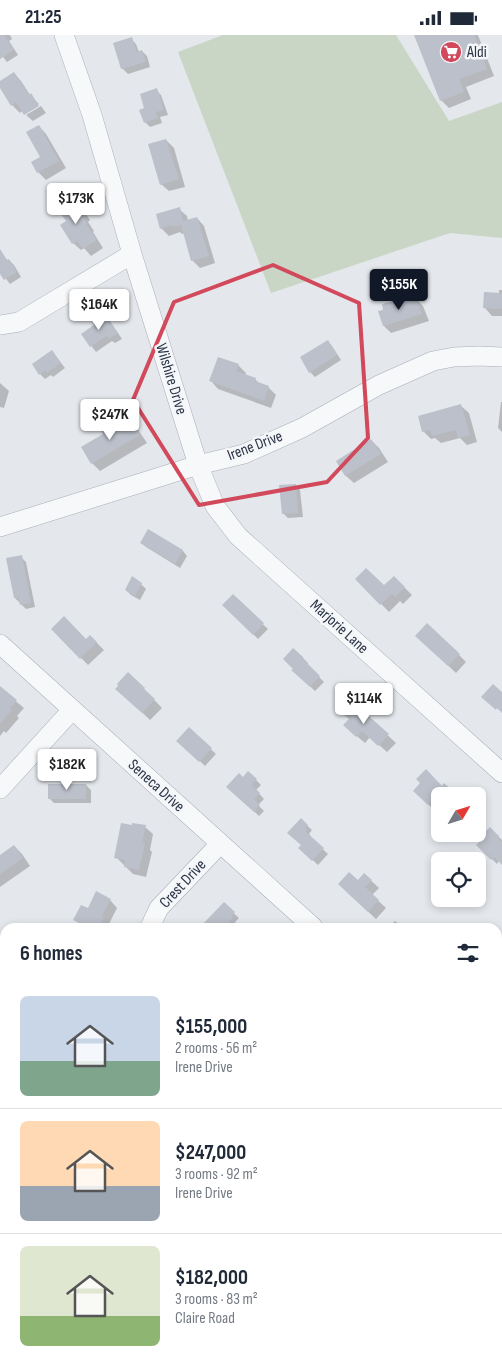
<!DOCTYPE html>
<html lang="en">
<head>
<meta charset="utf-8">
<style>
  :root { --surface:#fff; --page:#f6f6f7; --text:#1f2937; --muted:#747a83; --line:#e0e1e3; --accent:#111827 }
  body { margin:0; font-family:"Sofia Sans Condensed",sans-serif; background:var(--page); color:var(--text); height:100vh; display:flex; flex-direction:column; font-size:19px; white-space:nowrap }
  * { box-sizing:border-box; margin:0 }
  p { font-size:16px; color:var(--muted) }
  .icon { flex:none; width:28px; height:28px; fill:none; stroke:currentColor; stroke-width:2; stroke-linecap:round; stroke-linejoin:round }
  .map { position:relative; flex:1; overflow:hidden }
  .details { position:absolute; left:0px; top:888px; width:502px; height:446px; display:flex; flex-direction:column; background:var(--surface); border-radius:15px 15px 0 0; box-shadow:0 2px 8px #0003 }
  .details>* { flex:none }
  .needle { width:32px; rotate:51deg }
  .fabs { position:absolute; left:431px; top:752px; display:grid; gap:10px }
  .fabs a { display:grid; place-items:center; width:55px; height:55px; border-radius:8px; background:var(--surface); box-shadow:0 2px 8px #0003; font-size:25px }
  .price { position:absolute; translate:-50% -42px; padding:0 11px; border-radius:5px; background:#fff; color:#222; font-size:16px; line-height:32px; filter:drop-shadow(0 1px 2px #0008) }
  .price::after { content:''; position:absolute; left:50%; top:30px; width:15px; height:11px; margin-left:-8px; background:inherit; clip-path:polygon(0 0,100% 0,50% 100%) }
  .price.selected { background:var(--accent); color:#fff }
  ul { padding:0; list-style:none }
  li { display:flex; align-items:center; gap:15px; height:125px; padding:0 20px }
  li+li { border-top:1px solid var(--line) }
  li span { display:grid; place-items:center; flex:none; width:140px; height:100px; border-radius:8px; color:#555 }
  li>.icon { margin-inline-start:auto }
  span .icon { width:60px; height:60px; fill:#fffc; stroke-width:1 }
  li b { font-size:21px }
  h2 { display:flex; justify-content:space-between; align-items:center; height:60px; padding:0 20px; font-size:21px }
  .status { display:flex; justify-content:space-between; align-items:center; height:35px; padding:0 25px; background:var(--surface); direction:ltr }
  .status svg { height:14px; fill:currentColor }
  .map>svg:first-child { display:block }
  .green { fill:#c9d6c5 }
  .shadow { fill:#0003 }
  .building { fill:#bbc0ca }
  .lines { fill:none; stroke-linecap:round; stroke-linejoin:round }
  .minor-casing { stroke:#a9aeb7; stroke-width:20 }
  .minor { stroke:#f7f8fa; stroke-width:19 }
  .marked { fill:none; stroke:#d1495b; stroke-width:4; stroke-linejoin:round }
  .labels { text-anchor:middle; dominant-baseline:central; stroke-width:5; stroke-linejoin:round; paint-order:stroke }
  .poi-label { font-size:16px; fill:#2b3445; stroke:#f4f6f9; text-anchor:start }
  .street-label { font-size:16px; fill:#2b3445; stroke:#f4f6f9 }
</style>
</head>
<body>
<div class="status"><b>21:25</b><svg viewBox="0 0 49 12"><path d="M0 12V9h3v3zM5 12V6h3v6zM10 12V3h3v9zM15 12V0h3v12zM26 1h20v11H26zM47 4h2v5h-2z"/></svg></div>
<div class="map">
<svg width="502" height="1333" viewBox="0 0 502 1333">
  <rect width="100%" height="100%" fill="#e4e7ec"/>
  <path class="green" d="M 223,0 L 396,0 L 449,86 L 502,67 L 502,203 L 450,198 L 271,258 L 178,17 Z"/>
  <path class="shadow" d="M 0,0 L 10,0 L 12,4 L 9,6 L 18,20 L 7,27 L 0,18 Z
    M 416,0 L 478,0 L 494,41 L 466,52 L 471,64 L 449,73 L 441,65 Z
    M 131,4 L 136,9 L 139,17 L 142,16 L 147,21 L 150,32 L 128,39 L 123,34 L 115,9 Z
    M 14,38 L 21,46 L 30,60 L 39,69 L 25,78 L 23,75 L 20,78 L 12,70 L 0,51 L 0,47 Z
    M 156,55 L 161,60 L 168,80 L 160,82 L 162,88 L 150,92 L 145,87 L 146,74 Z
    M 41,71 L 46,78 L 33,86 L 26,80 Z
    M 39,91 L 46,99 L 66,133 L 46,145 L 38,137 L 41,122 Z
    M 166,105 L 174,113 L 185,152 L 169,156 L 161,149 Z
    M 74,166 L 82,173 L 90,185 L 88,187 L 94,196 L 93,197 L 103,213 L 91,221 L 84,213 L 81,215 L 73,208 L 68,187 Z
    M 179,174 L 187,181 L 188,186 L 197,183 L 204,191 L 215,228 L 200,233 L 192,225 L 185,198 L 182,199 L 180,197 L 169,201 L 161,193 Z
    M 0,224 L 9,225 L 14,230 L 21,242 L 10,249 L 0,236 Z
    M 502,251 L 502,281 L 492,281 L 485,273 L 499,259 L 499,255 L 502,255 Z
    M 416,264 L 423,271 L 429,286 L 391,298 L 384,291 L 380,277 L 385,275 L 396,266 L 399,269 Z
    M 105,281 L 110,286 L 122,304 L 115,308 L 112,306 L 96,317 L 82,299 L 95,290 Z
    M 327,306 L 332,311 L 341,325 L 315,342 L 310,337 Z
    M 52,316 L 65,333 L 53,342 L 51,340 L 45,344 L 40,339 Z
    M 238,330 L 246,338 L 245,340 L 255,344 L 260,349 L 268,352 L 276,360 L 271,373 L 218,354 L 211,346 Z
    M 0,348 L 9,356 L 4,373 L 0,372 Z
    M 501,367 L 502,367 L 502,397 L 498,393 Z
    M 461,371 L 469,378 L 477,407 L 467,410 L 460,403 L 441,408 L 435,403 L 431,404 L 423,396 Z
    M 132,388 L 139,396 L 147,408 L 100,436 L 92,428 L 110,390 L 113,393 L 122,394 Z
    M 371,405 L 379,413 L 388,427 L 354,448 L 346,441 L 337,427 Z
    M 295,450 L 300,455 L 303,482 L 288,483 L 283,478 Z
    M 141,507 L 183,516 L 187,521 L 180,533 L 146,512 Z
    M 21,522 L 26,527 L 35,572 L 26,574 L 15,563 Z
    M 394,542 L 412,560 L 403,569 L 400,566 L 389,577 L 357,544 L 384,552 Z
    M 141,549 L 146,554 L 140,565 L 131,560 L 126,555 Z
    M 233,561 L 268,594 L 258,604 L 224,570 Z
    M 53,594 L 86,606 L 90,601 L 104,615 L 88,630 Z
    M 424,608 L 459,620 L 466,627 L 456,638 Z
    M 294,614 L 308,628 L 308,631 L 324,647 L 315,656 L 293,635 Z
    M 128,639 L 144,654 L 162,673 L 150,685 L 125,661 Z
    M 0,653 L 24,673 L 17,681 L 19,683 L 6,698 L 4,696 L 0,701 Z
    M 354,669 L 396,708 L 387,717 L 370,702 L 365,708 L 352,697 L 350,684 Z
    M 189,694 L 216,719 L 205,731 L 183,710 Z
    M 249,738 L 261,750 L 256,755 L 264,764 L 258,770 L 264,776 L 259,781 L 228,752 L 243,743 Z
    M 86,750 L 91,755 L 91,768 L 54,768 L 49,763 Z
    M 444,750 L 456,761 L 440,761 L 440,773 L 436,777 L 415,756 L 442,752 Z
    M 301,785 L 312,795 L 309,799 L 311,801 L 310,802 L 328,819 L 318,830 L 305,818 L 302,811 Z
    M 145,792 L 153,799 L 150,815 L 152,817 L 146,842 L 133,839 L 116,822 Z
    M 490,793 L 502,805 L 502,829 L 499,826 L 497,829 L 478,810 Z
    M 14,811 L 22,819 L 30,831 L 0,852 L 0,821 Z
    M 364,839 L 379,853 L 372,860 L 386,873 L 376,884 L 347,857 Z
    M 110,865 L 117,873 L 109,889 L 111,891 L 110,892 L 83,892 L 74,884 L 88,875 Z
    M 224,869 L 239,883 L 235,887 L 237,889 L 233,892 L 208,892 L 205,889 Z
    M 395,886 L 403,892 L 389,892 Z
    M 502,988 L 502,999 L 498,994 Z
    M 498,1241 L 502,1241 L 501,1264 L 498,1264 Z
    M 0,1273 L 4,1277 L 5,1289 L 5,1306 L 1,1306 L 1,1314 L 0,1314 Z"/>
  <path class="building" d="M 0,0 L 4,0 L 14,15 L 0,24 Z
    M 414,0 L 474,0 L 487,34 L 459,44 L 464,57 L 440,66 Z
    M 132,2 L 137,17 L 142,15 L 146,27 L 121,34 L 113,8 Z
    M 14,37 L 29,60 L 31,58 L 39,71 L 24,80 L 16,67 L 11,71 L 0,53 L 0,46 Z
    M 157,53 L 164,75 L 156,77 L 158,83 L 144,88 L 139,75 L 144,73 L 140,59 Z
    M 39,90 L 59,126 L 37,138 L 31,127 L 40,122 L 26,97 Z
    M 166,104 L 179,144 L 160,150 L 148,109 Z
    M 75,164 L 83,177 L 81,179 L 87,188 L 86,189 L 97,205 L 83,214 L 77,206 L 72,209 L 60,190 L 66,186 L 58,175 Z
    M 180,172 L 183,186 L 197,182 L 209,221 L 191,226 L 181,190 L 173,192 L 172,190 L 160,194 L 156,179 Z
    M 0,214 L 7,225 L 9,224 L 17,237 L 4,245 L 0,239 Z
    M 484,257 L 502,258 L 502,274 L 483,273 Z
    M 416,262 L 422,279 L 383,291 L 378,276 L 383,275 L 382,269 L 397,265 L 398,268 Z
    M 105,280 L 118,298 L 109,304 L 107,301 L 90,312 L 81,299 L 94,290 L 94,287 Z
    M 328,305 L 337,320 L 309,338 L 300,322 Z
    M 52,315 L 61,328 L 47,338 L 45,336 L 39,340 L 32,329 Z
    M 218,322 L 239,329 L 236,336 L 256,343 L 255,346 L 269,351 L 264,366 L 209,346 Z
    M 461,369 L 470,400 L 458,403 L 456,395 L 432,401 L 430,395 L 422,397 L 418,381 Z
    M 132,387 L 140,400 L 91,429 L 81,412 L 103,399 L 100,394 L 110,388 L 112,392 L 119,388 L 122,393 Z
    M 371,404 L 381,419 L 345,441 L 336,426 Z
    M 296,449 L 298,478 L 282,479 L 279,450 Z
    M 148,494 L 183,515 L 175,529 L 140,508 Z
    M 22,520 L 31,568 L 20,570 L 19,563 L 14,563 L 6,523 Z
    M 366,533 L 384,550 L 394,541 L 405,552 L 395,562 L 392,559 L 380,570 L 355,544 Z
    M 132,541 L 142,548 L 135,561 L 125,555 Z
    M 233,559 L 264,588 L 253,600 L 222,570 Z
    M 64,581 L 86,604 L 90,600 L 97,607 L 80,624 L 51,594 Z
    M 427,588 L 460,619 L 448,631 L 415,601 Z
    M 293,613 L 303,622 L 304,625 L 320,641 L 310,652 L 291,635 L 293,634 L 283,624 Z
    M 128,637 L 145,653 L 144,654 L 155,664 L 142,678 L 115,654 L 118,651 L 117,649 Z
    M 493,649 L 502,657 L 502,678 L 497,673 L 496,675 L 481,662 Z
    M 0,651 L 17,665 L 10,673 L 12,675 L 0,689 Z
    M 354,668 L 389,699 L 378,711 L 362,696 L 356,702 L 343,690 L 349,684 L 343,679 Z
    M 189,692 L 212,713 L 199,727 L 176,706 Z
    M 426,734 L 442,751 L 444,748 L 458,761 L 437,761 L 428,770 L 413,756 L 420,748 L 416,744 Z
    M 248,736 L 257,744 L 252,750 L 260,758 L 254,764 L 260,770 L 254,777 L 226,752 L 239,738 L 243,742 Z
    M 48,749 L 86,749 L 86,764 L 48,764 Z
    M 301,783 L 308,790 L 305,793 L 307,795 L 306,797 L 324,813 L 312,826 L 298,813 L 301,810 L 287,798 Z
    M 121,788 L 132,790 L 132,788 L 146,790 L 142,808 L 145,808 L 139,835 L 124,832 L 125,825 L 114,823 Z
    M 490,792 L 499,801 L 498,803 L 502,807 L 502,830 L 494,822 L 491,825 L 476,810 L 482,804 L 480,802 Z
    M 14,810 L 23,823 L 0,839 L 0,820 Z
    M 349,837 L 358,845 L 364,838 L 372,845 L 365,852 L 379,865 L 368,877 L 338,849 Z
    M 96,856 L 111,864 L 102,881 L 104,883 L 99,892 L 88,892 L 73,885 L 81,870 L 88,873 Z
    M 224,867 L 235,877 L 231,881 L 233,883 L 224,892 L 200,892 Z"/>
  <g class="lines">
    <g class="minor-casing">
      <path id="minor" d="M 64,0 L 92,80 L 132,219 L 198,430 L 215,471 L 238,501 L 502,738
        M 0,290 L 19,287 L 132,219
        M 0,492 L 198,430 L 244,419 L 302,393 L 379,350 L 433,326 L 454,322 L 479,321 L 502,322
        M 0,609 L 313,892
        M 0,754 L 72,675
        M 150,892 L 159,873 L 220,809
        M 498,1058 L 502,1062
        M 0,1216 L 5,1217
        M 498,1308 L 502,1307
        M 58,1329 L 61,1333
        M 202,1333 L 247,1329"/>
    </g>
    <use href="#minor" class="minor"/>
  </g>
  <path class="marked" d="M 273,230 L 359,268 L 368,403 L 327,447 L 199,470 L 133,365 L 174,267 Z"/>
  <defs>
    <g id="supermarket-disc" transform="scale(1.125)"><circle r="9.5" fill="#d1495b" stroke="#f4f6f9"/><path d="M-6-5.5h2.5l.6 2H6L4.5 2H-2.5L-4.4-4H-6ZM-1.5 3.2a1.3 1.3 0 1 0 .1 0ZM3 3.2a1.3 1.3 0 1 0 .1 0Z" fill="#fff"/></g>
  </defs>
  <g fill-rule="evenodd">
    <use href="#supermarket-disc" x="451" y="17"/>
  </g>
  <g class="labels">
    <g class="poi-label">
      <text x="467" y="17">Aldi</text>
    </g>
    <g class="street-label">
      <text transform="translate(171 344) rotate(73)">Wilshire Drive</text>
      <text transform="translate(255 411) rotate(-21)">Irene Drive</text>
      <text transform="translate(339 592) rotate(42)">Marjorie Lane</text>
      <text transform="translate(156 751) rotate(42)">Seneca Drive</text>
      <text transform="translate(183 849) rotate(-47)">Crest Drive</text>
    </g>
  </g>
</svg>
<div class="fabs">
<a><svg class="needle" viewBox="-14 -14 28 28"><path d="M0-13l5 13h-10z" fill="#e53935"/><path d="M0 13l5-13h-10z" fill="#747a83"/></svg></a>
<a><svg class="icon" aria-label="locate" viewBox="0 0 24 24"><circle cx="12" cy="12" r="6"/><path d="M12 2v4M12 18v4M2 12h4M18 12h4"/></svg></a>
</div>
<b class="price" style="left:76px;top:190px">$173K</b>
<b class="price selected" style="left:399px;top:276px">$155K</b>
<b class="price" style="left:99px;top:296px">$164K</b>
<b class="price" style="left:110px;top:406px">$247K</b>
<b class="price" style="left:364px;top:690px">$114K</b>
<b class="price" style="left:67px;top:756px">$182K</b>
<section class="details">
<h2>6 homes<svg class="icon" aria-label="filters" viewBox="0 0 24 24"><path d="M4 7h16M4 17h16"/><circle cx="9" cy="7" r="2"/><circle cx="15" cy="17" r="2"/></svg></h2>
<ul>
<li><span style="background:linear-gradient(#c9d6e8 65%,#7fa58c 0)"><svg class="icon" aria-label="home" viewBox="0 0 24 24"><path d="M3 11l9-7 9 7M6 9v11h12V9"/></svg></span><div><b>$155,000</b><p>2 rooms · 56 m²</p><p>Irene Drive</p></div></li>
<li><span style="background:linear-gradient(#ffd9b3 65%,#9aa5b1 0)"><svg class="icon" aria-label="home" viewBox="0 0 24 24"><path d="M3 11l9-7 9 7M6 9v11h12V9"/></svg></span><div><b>$247,000</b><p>3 rooms · 92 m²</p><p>Irene Drive</p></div></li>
<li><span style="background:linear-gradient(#dfe7d0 70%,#8fb573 0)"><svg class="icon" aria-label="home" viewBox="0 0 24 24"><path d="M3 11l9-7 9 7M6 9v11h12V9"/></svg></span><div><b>$182,000</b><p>3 rooms · 83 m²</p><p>Claire Road</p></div></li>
</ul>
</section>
</div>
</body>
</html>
